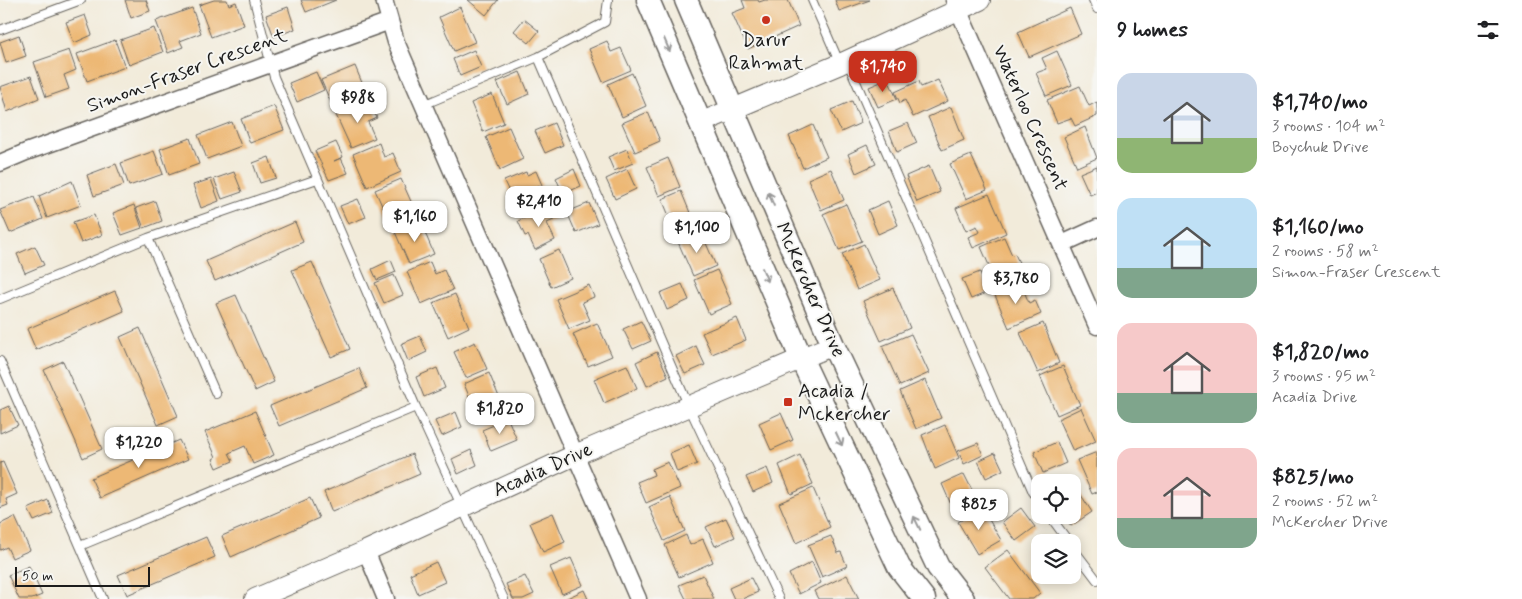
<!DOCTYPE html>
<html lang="en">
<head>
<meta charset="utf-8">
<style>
  :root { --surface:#fff; --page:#f6f6f6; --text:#202124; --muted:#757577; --accent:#c8321e }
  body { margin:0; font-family:Mynerve,sans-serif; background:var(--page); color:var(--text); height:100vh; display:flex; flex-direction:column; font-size:19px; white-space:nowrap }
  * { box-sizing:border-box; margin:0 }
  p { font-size:16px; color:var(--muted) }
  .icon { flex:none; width:28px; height:28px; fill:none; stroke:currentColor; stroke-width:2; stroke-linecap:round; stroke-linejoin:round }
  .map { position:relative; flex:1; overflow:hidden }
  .sheet { display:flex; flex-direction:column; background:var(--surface); width:425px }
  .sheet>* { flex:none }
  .controls { position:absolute; left:1031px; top:474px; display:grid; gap:10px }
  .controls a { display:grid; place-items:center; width:50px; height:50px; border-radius:10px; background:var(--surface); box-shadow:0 2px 12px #0003; font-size:25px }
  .scale { position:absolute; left:15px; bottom:12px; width:135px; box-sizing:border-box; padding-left:5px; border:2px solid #1c1c1c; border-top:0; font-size:14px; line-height:18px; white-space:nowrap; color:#1c1c1c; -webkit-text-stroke:4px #f6f6f2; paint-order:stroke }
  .price { position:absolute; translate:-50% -42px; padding:0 11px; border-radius:10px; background:#fff; color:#222; font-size:16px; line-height:32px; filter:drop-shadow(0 1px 2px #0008) }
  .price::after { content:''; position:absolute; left:50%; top:30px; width:15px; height:11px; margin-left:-8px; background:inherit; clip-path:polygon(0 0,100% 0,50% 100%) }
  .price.current { background:var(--accent); color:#fff }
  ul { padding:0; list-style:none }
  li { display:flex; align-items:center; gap:15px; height:125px; padding:0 20px }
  li span { display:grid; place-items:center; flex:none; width:140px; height:100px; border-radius:15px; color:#555 }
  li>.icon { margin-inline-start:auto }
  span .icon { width:60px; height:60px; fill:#fffc; stroke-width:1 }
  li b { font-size:21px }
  h2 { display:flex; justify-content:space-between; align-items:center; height:60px; padding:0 20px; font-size:21px }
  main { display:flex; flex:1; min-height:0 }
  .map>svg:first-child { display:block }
  .building { fill:#edb875 }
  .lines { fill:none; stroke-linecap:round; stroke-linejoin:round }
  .service-casing { stroke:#67645e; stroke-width:10 }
  .minor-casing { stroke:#67645e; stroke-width:19 }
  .tertiary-casing { stroke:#67645e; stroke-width:22 }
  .secondary-casing { stroke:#67645e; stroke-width:25 }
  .service { stroke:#fff; stroke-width:8 }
  .minor { stroke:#fff; stroke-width:16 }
  .tertiary { stroke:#fff; stroke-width:20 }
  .secondary { stroke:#fff; stroke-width:22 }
  .oneway { stroke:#999 }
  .poi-dot { fill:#c8321e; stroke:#f6f6f2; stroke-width:2 }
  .labels { text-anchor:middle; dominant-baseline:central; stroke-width:4; stroke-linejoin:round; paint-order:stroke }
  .poi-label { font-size:20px; fill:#1c1c1c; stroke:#f6f6f2 }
  .street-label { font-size:20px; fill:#1c1c1c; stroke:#f6f6f2 }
</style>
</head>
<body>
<main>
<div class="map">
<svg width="1097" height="599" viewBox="0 0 1097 599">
  <rect width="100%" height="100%" fill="#f6f6f2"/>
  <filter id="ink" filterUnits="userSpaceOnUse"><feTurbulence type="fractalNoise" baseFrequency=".02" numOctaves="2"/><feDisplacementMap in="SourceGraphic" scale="10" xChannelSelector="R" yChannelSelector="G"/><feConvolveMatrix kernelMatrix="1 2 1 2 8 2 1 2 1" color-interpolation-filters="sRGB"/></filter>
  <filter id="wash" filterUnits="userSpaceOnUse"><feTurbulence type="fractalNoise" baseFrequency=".0096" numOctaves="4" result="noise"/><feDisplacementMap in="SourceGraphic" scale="20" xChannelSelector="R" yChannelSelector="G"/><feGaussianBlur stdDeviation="1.12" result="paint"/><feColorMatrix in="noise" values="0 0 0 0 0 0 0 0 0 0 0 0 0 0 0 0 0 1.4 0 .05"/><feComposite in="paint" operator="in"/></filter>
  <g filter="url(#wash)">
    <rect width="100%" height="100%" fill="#f2ebda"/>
    <g id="blocks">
      <path class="building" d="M 125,0 L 146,0 L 150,11 L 131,18 Z
        M 214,0 L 227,0 L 229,5 L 236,2 L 244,25 L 211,37 L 199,5 Z
        M 301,0 L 336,0 L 306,12 Z
        M 468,0 L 498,0 L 486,15 Z
        M 742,0 L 758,0 L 759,2 L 765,0 L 788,0 L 799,26 L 748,49 L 732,13 L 745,8 Z
        M 835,0 L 870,0 L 839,11 Z
        M 288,7 L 295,29 L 274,37 L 266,15 Z
        M 460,7 L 475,42 L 454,51 L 439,17 Z
        M 192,8 L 201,33 L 180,41 L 183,47 L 168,53 L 156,21 Z
        M 1070,8 L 1081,34 L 1029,57 L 1018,32 Z
        M 85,15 L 92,35 L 74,43 L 66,22 Z
        M 524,19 L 539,31 L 529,43 L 514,31 Z
        M 154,28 L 163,52 L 129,65 L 120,40 Z
        M 19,35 L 26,56 L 6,63 L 0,42 Z
        M 115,40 L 125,67 L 87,81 L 77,54 Z
        M 607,41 L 611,52 L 621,48 L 631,70 L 603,82 L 589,49 Z
        M 69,50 L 76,70 L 64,75 L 69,89 L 46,97 L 34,62 Z
        M 474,50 L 481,67 L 460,76 L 453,59 Z
        M 1057,51 L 1072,85 L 1046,96 L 1036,73 L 1047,69 L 1042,58 Z
        M 355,66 L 365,90 L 332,105 L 321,80 Z
        M 316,72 L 324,90 L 297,102 L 289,83 Z
        M 520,72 L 529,94 L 507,104 L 497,82 Z
        M 632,73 L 646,106 L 622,117 L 608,84 Z
        M 31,76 L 39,98 L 7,112 L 0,87 Z
        M 888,79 L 897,99 L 878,107 L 869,87 Z
        M 938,80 L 948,101 L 913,117 L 905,100 L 900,103 L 895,92 L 919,81 L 921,87 Z
        M 1080,86 L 1089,106 L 1097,102 L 1097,116 L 1075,126 L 1071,118 L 1057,123 L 1047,100 Z
        M 492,94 L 504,123 L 483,132 L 471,103 Z
        M 369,101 L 377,118 L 368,122 L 375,138 L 351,148 L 336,115 Z
        M 852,101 L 861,123 L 841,132 L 831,110 Z
        M 274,106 L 284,130 L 250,143 L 241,119 Z
        M 951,107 L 964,140 L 942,150 L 928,117 Z
        M 648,112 L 660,141 L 635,152 L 622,123 Z
        M 232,122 L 241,146 L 207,159 L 198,135 Z
        M 554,123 L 563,145 L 545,153 L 535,131 Z
        M 908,123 L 917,143 L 897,152 L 889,131 Z
        M 813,125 L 827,157 L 803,168 L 789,136 Z
        M 509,127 L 523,159 L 500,170 L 486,137 Z
        M 1085,127 L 1097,158 L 1077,167 L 1064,137 Z
        M 190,138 L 199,164 L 169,175 L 160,149 Z
        M 336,142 L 343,157 L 334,161 L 341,158 L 348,173 L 329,180 L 315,151 Z
        M 379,143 L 384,157 L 393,153 L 401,172 L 367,187 L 353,154 Z
        M 867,145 L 876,164 L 856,173 L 848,154 Z
        M 627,149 L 633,163 L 614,171 L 608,157 Z
        M 154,151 L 163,174 L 129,186 L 121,163 Z
        M 971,155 L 987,190 L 966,199 L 950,164 Z
        M 269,157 L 276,178 L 260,183 L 253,163 Z
        M 668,158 L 680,187 L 659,196 L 647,167 Z
        M 116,164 L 124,185 L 94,196 L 87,175 Z
        M 929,166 L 940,192 L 917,202 L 906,176 Z
        M 1097,166 L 1097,192 L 1090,195 L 1080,173 Z
        M 574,169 L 581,186 L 563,194 L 556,178 Z
        M 627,169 L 636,189 L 615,199 L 606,179 Z
        M 831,169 L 844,200 L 821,210 L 808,179 Z
        M 536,171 L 542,185 L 533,189 L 539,202 L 518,211 L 504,181 L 526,172 L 527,175 Z
        M 234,172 L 242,192 L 222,199 L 214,179 Z
        M 211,179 L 219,201 L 201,208 L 193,185 Z
        M 401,179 L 417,215 L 391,226 L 375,190 Z
        M 72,181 L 81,205 L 47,218 L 39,196 Z
        M 681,191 L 693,220 L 674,228 L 662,199 Z
        M 989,194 L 1006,233 L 973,248 L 968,237 L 980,232 L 977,226 L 966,231 L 956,208 Z
        M 34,197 L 43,219 L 10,233 L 0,210 Z
        M 358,199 L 366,217 L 348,224 L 340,206 Z
        M 155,201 L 162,221 L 144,228 L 136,208 Z
        M 888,201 L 898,225 L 878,234 L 868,210 Z
        M 589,203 L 598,224 L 576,233 L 567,212 Z
        M 846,204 L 862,241 L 839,250 L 823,214 Z
        M 134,205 L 142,228 L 122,235 L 113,213 Z
        M 550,206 L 556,219 L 547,223 L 555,240 L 535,250 L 528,235 L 525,236 L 518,221 Z
        M 94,215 L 102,235 L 81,243 L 73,222 Z
        M 420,221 L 434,254 L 409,264 L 395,232 Z
        M 295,222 L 303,242 L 215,281 L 206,261 Z
        M 701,232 L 716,266 L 693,276 L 678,242 Z
        M 1004,237 L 1012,255 L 1015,254 L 1021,267 L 995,279 L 981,247 Z
        M 864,244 L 880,280 L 857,290 L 842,254 Z
        M 35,246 L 44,265 L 25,273 L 17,254 Z
        M 559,250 L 571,278 L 551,287 L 539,259 Z
        M 391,260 L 396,272 L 377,280 L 372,269 Z
        M 312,262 L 350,349 L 331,357 L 292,270 Z
        M 430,262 L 435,274 L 444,270 L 453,290 L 421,304 L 407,272 Z
        M 717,270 L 732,304 L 709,314 L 694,280 Z
        M 980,272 L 988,292 L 971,299 L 962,279 Z
        M 394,275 L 403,295 L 384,303 L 375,283 Z
        M 1020,282 L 1029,303 L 1035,300 L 1041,314 L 1009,328 L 994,293 Z
        M 682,284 L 689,300 L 667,310 L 660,293 Z
        M 589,285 L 594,297 L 582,302 L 590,320 L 569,329 L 556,299 Z
        M 893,288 L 910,328 L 881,341 L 863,301 Z
        M 115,291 L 124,311 L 36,350 L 27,329 Z
        M 455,294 L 469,327 L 448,337 L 433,303 Z
        M 236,295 L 274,382 L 255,391 L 216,303 Z
        M 737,318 L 746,340 L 712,354 L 702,333 Z
        M 641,321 L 651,341 L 633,349 L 623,329 Z
        M 597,323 L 612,356 L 588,366 L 573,334 Z
        M 1043,323 L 1059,363 L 1038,373 L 1020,333 Z
        M 140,328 L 178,416 L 158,425 L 120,337 Z
        M 911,334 L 929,373 L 900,386 L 882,346 Z
        M 420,336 L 427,352 L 408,361 L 401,344 Z
        M 475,342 L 487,369 L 466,378 L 454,352 Z
        M 696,346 L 705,365 L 685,374 L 676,356 Z
        M 657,352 L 668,376 L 647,386 L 636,362 Z
        M 63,361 L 102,449 L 83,458 L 44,370 Z
        M 627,365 L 637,388 L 604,403 L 594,379 Z
        M 1063,366 L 1080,405 L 1057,415 L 1040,376 Z
        M 359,368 L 367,388 L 279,426 L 270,406 Z
        M 437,368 L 445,388 L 424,397 L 416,377 Z
        M 489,373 L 502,404 L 477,415 L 464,384 Z
        M 925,380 L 941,418 L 916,429 L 900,391 Z
        M 9,406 L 18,425 L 0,433 L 0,410 Z
        M 1081,408 L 1096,441 L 1073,451 L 1058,419 Z
        M 255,411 L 274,455 L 253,464 L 245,446 L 229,453 L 233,461 L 217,468 L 213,459 L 216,457 L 205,432 Z
        M 456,412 L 462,427 L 442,436 L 435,421 Z
        M 781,413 L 793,440 L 771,450 L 759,423 Z
        M 508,419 L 517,440 L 491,451 L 482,430 Z
        M 945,425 L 959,458 L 935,469 L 922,435 Z
        M 179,440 L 188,459 L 100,498 L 91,478 Z
        M 1057,442 L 1066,463 L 1043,473 L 1034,452 Z
        M 978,443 L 983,455 L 964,464 L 958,451 Z
        M 689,445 L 697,464 L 677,472 L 670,453 Z
        M 471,450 L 477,465 L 458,474 L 452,459 Z
        M 1097,452 L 1097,492 L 1092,494 L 1077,460 Z
        M 995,453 L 1003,470 L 986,478 L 978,461 Z
        M 412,454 L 420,474 L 332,512 L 324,492 Z
        M 800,455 L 813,484 L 791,494 L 779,465 Z
        M 3,462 L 17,494 L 6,499 L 8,505 L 0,508 L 0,463 Z
        M 668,462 L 680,488 L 646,503 L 637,482 L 654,475 L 652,469 Z
        M 767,468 L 773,483 L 753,492 L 746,477 Z
        M 964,474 L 980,506 L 956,516 L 942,484 Z
        M 813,488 L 830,527 L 796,543 L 779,503 Z
        M 1079,492 L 1092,512 L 1071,526 L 1064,515 L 1072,515 L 1072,496 Z
        M 670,497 L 685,531 L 664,541 L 649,507 Z
        M 310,498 L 319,518 L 231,557 L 222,536 Z
        M 48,500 L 53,513 L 34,521 L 28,509 Z
        M 982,508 L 1001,540 L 977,554 L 958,522 Z
        M 1021,508 L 1035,527 L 1016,541 L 1002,522 Z
        M 553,513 L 565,542 L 543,552 L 530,523 Z
        M 15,517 L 30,550 L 12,558 L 7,547 L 0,550 L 0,524 Z
        M 726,518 L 735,537 L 715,546 L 706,527 Z
        M 686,535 L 690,545 L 703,539 L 713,562 L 679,577 L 665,545 Z
        M 831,536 L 838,553 L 841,552 L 847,566 L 822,577 L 808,545 Z
        M 206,537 L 215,557 L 127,595 L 118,575 Z
        M 1008,550 L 1040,593 L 1033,599 L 1009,599 L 985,567 Z
        M 571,558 L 583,585 L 562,594 L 550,567 Z
        M 436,562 L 445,582 L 418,594 L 410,574 Z
        M 812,562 L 821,583 L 799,594 L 789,574 Z
        M 29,566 L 42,595 L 32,599 L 19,599 L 8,575 Z
        M 703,575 L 714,599 L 686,599 L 679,585 Z
        M 847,575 L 859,599 L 818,599 L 814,591 Z
        M 525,576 L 534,594 L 523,599 L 513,599 L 506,584 Z
        M 751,578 L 758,592 L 742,599 L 734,599 L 729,588 Z
        M 584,590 L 588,599 L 565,599 Z"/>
    </g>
  </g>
  <g filter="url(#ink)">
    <use href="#blocks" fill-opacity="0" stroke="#67645e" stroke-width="1"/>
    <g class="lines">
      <g class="service-casing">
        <path id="service" d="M 254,0 L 274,77 L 416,407 L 504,599
          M 812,0 L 840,64
          M 1093,0 L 1097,9
          M 0,30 L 81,0
          M 538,57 L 689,407 L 779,599
          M 848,63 L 1033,492 L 1040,502
          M 423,105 L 538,57 L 605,22 L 608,0
          M 148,238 L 216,394
          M 0,299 L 148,238 L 317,179
          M 0,361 L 103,599
          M 1049,515 L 1069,542
          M 80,546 L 416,407
          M 1072,547 L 1097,580"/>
      </g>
      <g class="minor-casing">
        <path id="minor" d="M 384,0 L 396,42 L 638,599
          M 954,0 L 1097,326
          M 0,163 L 26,152 L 390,21
          M 1062,244 L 1097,228
          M 366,551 L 386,599"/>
      </g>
      <g class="tertiary-casing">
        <path id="tertiary" d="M 700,123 L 840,64 L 980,0
          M 255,599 L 366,551 L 575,455 L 833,345"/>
      </g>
      <g class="secondary-casing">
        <path id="secondary" d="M 648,0 L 801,358 L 899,567 L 924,599
          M 686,0 L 833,345 L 938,567 L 963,599"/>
      </g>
      <use href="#service" class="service"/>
      <use href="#minor" class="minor"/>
      <use href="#tertiary" class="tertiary"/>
      <use href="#secondary" class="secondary"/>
    </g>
    <defs><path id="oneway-shaft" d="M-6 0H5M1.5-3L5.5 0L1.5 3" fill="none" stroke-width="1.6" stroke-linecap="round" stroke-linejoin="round" transform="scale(1.25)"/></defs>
    <g class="oneway">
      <use href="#oneway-shaft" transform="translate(667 45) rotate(67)"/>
      <use href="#oneway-shaft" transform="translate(771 199) rotate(-113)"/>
      <use href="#oneway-shaft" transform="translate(765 275) rotate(67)"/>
      <use href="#oneway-shaft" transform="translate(839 439) rotate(65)"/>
      <use href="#oneway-shaft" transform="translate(917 523) rotate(-116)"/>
    </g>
  </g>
  <g class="poi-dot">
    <circle cx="766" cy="20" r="5"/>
    <rect x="783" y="397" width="10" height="10" rx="2.5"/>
  </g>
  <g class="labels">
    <g class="poi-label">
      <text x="766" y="40">Darur<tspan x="766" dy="23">Rahmat</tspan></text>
      <text x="798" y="391" text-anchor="start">Acadia /<tspan x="798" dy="23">Mckercher</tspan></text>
    </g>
    <g class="street-label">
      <text transform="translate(187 71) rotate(-20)">Simon-Fraser Crescent</text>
      <text transform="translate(1030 118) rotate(66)">Waterloo Crescent</text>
      <text transform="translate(810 290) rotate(66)">McKercher Drive</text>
      <text transform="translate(543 470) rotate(-24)">Acadia Drive</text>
    </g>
  </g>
</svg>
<div class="controls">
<a><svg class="icon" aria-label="locate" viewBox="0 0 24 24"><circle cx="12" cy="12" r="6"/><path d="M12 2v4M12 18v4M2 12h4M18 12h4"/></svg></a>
<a><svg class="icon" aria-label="layers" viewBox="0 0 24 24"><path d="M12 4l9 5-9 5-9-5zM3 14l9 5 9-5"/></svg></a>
</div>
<div class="scale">50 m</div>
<b class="price current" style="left:883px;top:93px">$1,740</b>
<b class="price" style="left:358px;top:124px">$988</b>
<b class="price" style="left:539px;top:228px">$2,410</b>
<b class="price" style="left:415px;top:243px">$1,160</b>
<b class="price" style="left:697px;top:254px">$1,100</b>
<b class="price" style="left:1016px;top:305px">$3,780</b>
<b class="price" style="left:500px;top:435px">$1,820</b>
<b class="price" style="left:139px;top:469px">$1,220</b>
<b class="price" style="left:979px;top:531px">$825</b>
</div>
<section class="sheet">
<h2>9 homes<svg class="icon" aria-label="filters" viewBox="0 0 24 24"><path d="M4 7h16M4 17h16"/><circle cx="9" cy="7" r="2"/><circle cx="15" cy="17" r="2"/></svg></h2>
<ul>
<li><span style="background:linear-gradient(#c9d6e8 65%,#8fb573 0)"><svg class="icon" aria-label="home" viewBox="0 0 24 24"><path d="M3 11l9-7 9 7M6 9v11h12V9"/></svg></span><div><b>$1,740/mo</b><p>3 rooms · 104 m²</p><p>Boychuk Drive</p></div></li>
<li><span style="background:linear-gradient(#bfe0f5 70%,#7fa58c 0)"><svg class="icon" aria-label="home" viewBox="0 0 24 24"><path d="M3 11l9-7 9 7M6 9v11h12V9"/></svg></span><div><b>$1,160/mo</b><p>2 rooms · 58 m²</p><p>Simon-Fraser Crescent</p></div></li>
<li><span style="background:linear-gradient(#f6c9c9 70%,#7fa58c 0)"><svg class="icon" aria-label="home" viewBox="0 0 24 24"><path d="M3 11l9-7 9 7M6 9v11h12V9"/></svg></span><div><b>$1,820/mo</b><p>3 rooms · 95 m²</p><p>Acadia Drive</p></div></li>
<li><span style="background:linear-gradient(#f6c9c9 70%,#7fa58c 0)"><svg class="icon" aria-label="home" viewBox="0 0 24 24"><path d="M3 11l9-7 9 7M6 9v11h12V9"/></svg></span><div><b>$825/mo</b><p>2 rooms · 52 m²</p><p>McKercher Drive</p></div></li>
</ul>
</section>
</main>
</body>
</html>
